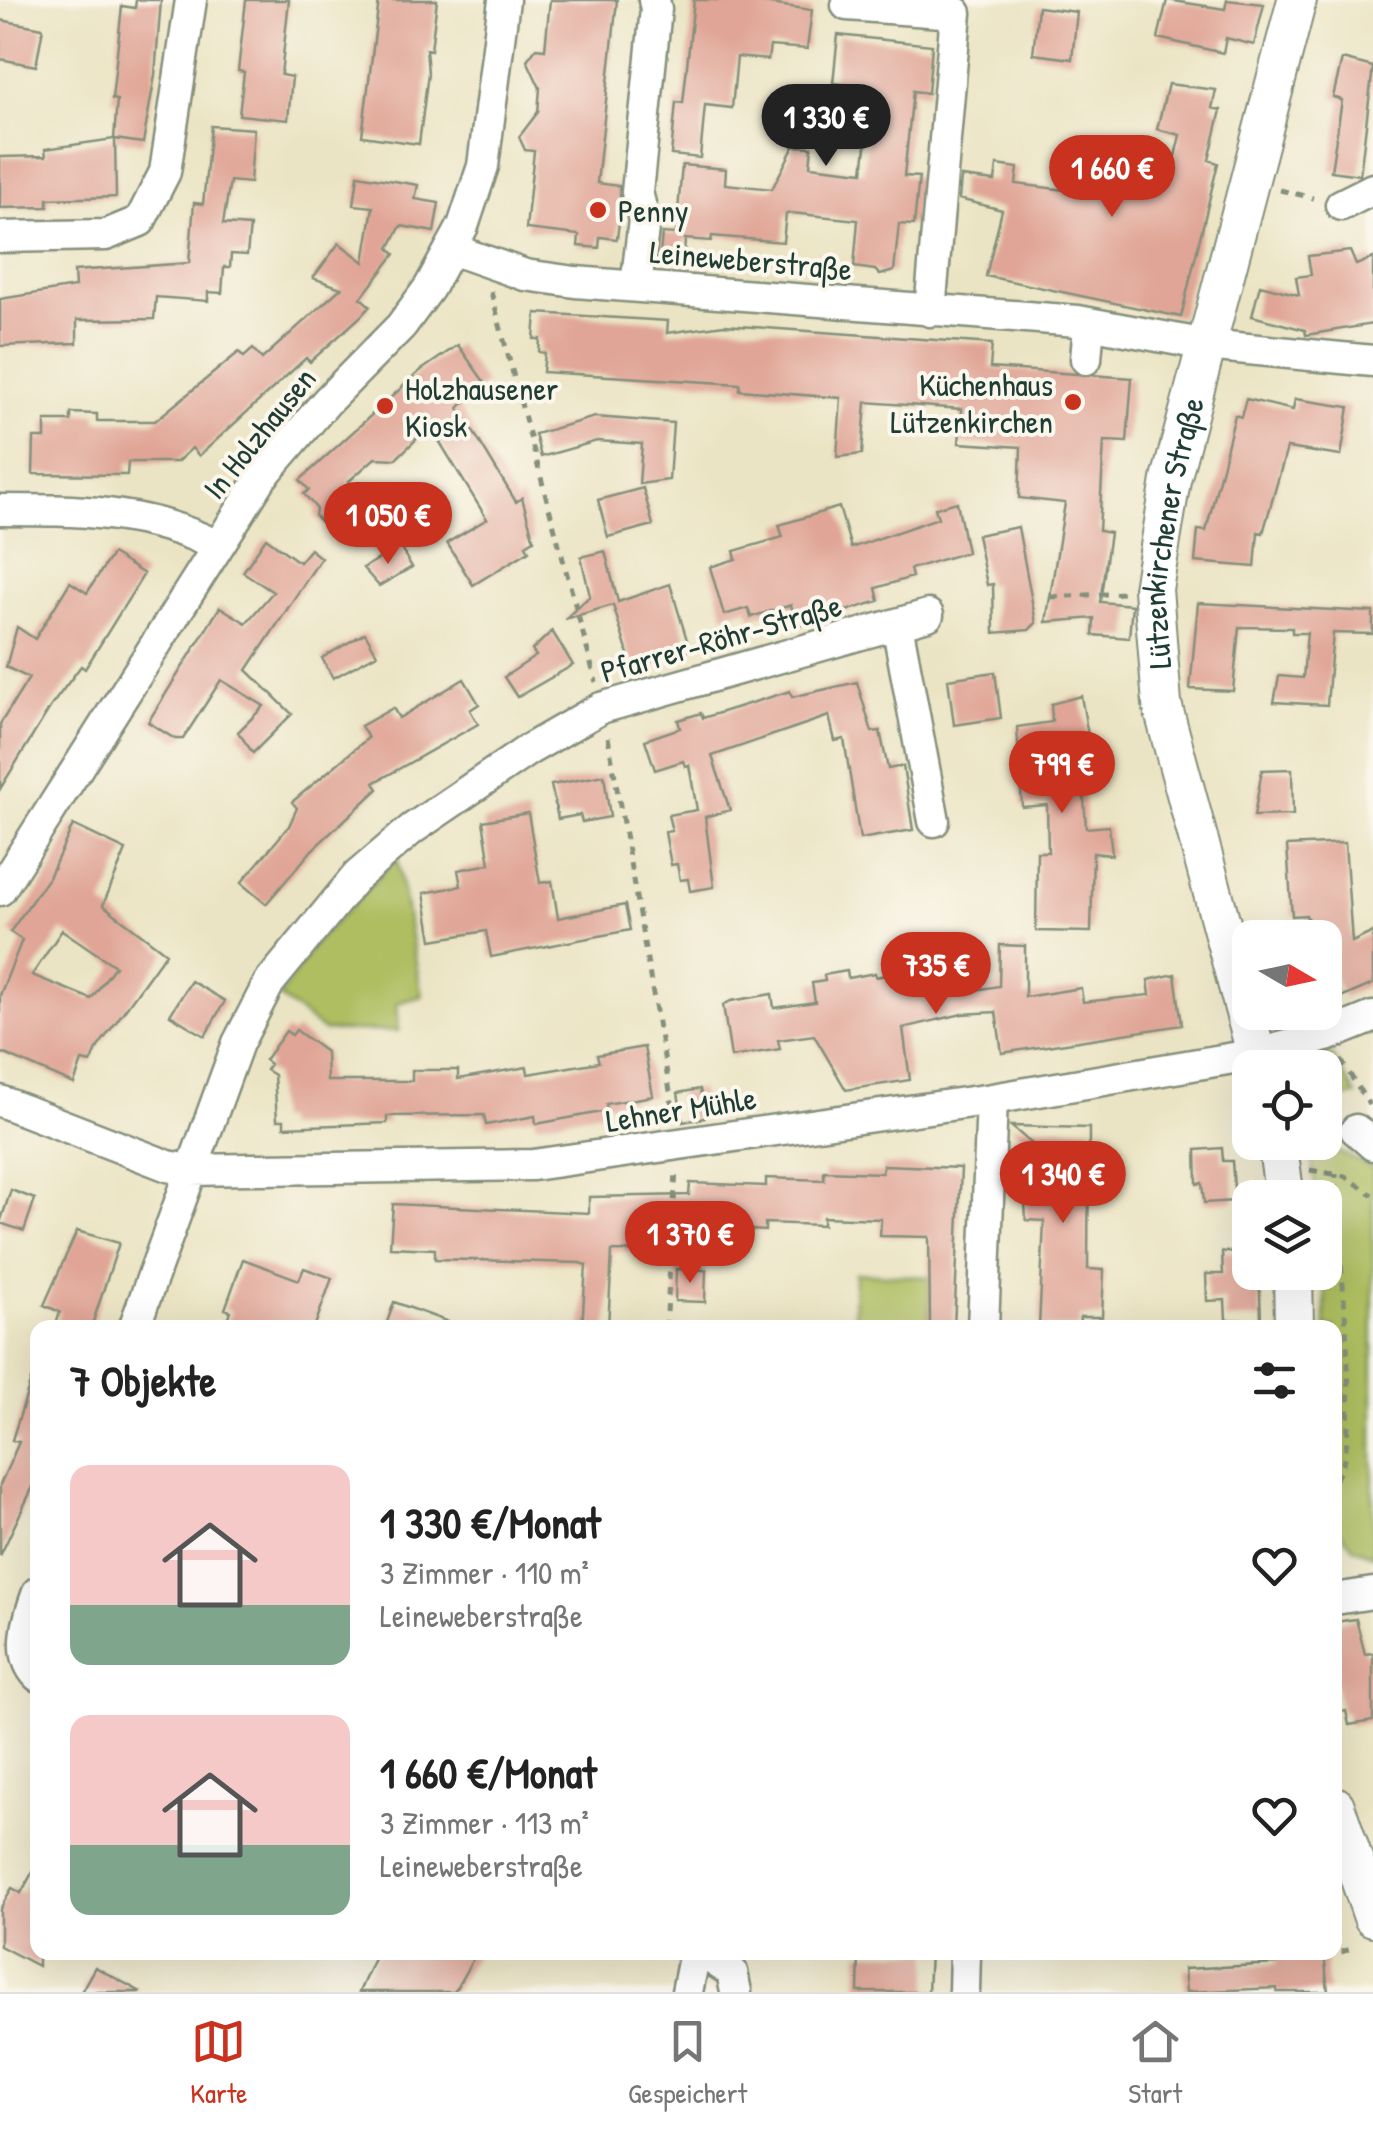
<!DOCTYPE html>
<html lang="de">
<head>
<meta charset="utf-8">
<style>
  :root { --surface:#fff; --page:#f2f2f2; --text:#222; --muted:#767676; --line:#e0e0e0; --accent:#c8321e }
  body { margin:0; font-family:"Patrick Hand",sans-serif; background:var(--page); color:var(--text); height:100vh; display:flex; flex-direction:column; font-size:38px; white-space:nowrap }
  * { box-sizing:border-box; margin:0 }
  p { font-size:32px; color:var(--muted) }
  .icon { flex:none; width:55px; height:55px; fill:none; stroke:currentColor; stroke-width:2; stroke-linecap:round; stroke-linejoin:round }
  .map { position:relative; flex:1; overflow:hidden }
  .side { position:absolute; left:30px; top:1320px; width:1312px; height:640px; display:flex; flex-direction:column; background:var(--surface); border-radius:20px; box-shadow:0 10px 40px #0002 }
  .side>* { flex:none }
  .needle { width:65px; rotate:99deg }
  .buttons { position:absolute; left:1232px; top:920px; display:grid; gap:20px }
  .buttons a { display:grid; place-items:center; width:110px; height:110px; border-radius:20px; background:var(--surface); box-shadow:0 10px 40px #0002; font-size:50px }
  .price { position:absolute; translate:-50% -85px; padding:0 22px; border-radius:35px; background:var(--accent); color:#fff; font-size:32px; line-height:65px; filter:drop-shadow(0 2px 5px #0008) }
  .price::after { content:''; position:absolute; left:50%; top:60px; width:30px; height:22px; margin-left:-15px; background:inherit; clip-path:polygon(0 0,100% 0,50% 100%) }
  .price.on { background:#222; color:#fff }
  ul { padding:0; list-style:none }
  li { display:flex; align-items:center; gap:30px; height:250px; padding:0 40px }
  li span { display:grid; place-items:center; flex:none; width:280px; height:200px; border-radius:20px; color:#555 }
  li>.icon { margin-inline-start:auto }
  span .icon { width:120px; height:120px; fill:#fffc; stroke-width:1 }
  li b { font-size:42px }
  h2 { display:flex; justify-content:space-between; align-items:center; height:120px; padding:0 40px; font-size:42px }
  .dock { display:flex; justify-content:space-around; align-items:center; height:140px; border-top:2px solid var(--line); background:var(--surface); font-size:28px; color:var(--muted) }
  .dock a { display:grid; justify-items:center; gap:5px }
  .dock .on { color:var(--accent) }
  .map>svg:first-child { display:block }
  .green { fill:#aebe61; stroke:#667e4a; stroke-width:2.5 }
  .building { fill:#e0a596; fill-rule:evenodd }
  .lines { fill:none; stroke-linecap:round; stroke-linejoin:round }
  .minor-casing { stroke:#85907c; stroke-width:35 }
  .major-casing { stroke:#85907c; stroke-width:42 }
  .path { stroke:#85907c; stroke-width:5; stroke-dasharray:8 8; stroke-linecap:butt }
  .minor { stroke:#fff; stroke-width:30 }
  .major { stroke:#fff; stroke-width:38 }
  .poi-dot { fill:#c8321e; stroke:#fbf7ec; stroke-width:4 }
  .labels { text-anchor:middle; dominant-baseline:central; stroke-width:8; stroke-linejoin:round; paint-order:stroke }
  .poi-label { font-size:32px; fill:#1f3d34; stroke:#fbf7ec; text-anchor:start }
  .street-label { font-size:32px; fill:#1f3d34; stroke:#fbf7ec }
</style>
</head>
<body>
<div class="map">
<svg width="1373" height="1992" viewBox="0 0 1373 1992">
  <rect width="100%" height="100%" fill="#fbf7ec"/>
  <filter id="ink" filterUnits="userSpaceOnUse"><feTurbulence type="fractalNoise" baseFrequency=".01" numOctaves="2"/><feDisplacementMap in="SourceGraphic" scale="20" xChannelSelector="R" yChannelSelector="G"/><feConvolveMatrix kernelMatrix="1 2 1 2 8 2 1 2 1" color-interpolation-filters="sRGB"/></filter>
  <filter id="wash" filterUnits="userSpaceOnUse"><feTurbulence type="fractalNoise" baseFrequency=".0048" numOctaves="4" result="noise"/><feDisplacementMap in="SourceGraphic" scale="40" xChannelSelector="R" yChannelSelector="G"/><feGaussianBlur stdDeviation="2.25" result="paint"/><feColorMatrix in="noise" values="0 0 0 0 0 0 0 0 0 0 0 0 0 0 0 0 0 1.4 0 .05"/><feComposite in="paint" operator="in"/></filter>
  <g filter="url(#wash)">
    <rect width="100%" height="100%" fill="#ebe4c4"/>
    <path class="green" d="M 397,859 L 422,996 L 397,1003 L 399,1031 L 324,1031 L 279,997 L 314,944 Z
      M 1330,1053 L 1356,1095 C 1340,1098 1328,1100 1325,1119 L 1325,1068 L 1304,1067 L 1316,1056 Z
      M 1325,1138 L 1328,1147 L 1373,1168 L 1373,1555 L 1354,1548 L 1337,1528 L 1335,1328 L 1325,1327 L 1325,1198 L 1317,1197 L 1309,1143 L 1325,1142 Z
      M 855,1273 L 930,1277 L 929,1327 L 854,1328 Z"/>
    <g id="blocks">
      <path class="building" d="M 136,0 L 161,0 L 155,75 L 143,143 L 115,139 L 116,197 L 48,199 L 48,207 L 0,208 L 0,157 L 46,156 L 45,149 L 114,139 L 117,100 L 112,99 L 122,6 L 135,8 Z
        M 246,0 L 289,0 L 281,75 L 292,77 L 288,120 L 239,115 L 244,72 L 238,71 Z
        M 379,0 L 437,0 L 431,50 L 426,49 L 428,73 L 419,144 L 362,136 Z
        M 550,0 L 617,0 L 597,183 L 619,186 L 621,204 L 617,239 L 600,237 L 599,248 L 578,246 L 579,235 L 526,229 L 534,151 L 525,150 L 519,137 L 538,112 L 540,88 L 527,60 L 536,48 L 545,49 Z
        M 694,0 L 743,0 L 812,10 L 807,49 L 770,46 L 768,60 L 737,57 L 732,108 L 705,105 L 700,158 L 671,155 L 676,102 L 683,103 Z
        M 1167,0 L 1225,9 L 1227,0 L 1264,4 L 1254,45 L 1226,38 L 1223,53 L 1158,38 Z
        M 1038,7 L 1077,12 L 1072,59 L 1033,54 Z
        M 0,20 L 43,28 L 36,66 L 0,59 Z
        M 838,35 L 932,45 L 928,93 L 913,91 L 904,176 L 919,177 L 914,225 L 899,224 L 894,271 L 880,275 L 875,270 L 854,267 L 858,220 L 791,213 L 786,214 L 783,242 L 712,236 L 711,241 L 685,239 L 684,257 L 660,255 L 662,233 L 676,234 L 682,165 L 726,169 L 725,184 L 772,189 L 794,146 L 812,147 L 810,166 L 863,172 L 873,87 L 833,83 Z
        M 1342,59 L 1373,67 L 1360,175 L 1331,171 L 1342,100 L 1333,97 Z
        M 1168,84 L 1216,90 L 1212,108 L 1221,110 L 1209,160 L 1218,163 L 1181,317 L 986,276 L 1002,210 L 959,199 L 961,177 L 995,181 L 997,165 L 1018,168 L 1016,184 L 1074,191 L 1074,186 L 1086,186 L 1089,166 L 1170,178 L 1180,135 L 1157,129 Z
        M 211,126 L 254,129 L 250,183 L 230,181 L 223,224 L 250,226 L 247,255 L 231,254 L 230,267 L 224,267 L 222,293 L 208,292 L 208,301 L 156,297 L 154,319 L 77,320 L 77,343 L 0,346 L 0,299 L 75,287 L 74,271 L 189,263 L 194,203 L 203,204 Z
        M 358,175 L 418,185 L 415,199 L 439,203 L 434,232 L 401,226 L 389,248 L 395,254 L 361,298 L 370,306 L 360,317 L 310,362 L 306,358 L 199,456 L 192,448 L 177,462 L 128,462 L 127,475 L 33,474 L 34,438 L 45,438 L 45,421 L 71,421 L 71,413 L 97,414 L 97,421 L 155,421 L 239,352 L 244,357 L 253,349 L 262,359 L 341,288 L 313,278 L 339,243 L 364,262 L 373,207 L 354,205 Z
        M 1350,251 L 1356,265 L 1373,258 L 1373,324 L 1306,335 L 1305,330 L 1252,316 L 1260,285 L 1299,295 L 1296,277 L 1311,275 L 1308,256 Z
        M 536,313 L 668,321 L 667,333 L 724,325 L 992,344 L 990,368 L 1132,378 L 1127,442 L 1104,441 L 1099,531 L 1110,533 L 1100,602 L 1132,605 L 1129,638 L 1093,635 L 1094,618 L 1046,622 L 1065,503 L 1019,498 L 1021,447 L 959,443 L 962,409 L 866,402 L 862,454 L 837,457 L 841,398 L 740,390 L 740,384 L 543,372 L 545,353 L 539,352 L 540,339 L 534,339 Z
        M 458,345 L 485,383 L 459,408 L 516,502 L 522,498 L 534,540 L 526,545 L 529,551 L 473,585 L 447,543 L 487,519 L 430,426 L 396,459 L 375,458 L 348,482 L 362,501 L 337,525 L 323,524 L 315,516 L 316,508 L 304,494 L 309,490 L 300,480 L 420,371 Z
        M 1246,399 L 1293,410 L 1295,399 L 1349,407 L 1341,456 L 1287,448 L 1263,533 L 1258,532 L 1255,567 L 1195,562 L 1198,530 L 1206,531 L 1235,415 L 1241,417 Z
        M 595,417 L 673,423 L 669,480 L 639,484 L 642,444 L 597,441 L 541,457 L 535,434 Z
        M 643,488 L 653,525 L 608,537 L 598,500 Z
        M 410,502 L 426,528 L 400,544 L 385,517 Z
        M 957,502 L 967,552 L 910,569 L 912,577 L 876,588 L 879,601 L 797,626 L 791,605 L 751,617 L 748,608 L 724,615 L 710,567 L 736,559 L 734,551 L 783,537 L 779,525 L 839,507 L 851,548 L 938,518 L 935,508 Z
        M 1018,527 L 1036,623 L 1029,630 L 994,633 L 993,584 L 987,585 L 977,535 Z
        M 266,538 L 299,562 L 310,549 L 321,558 L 247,670 L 292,714 L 253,753 L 238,732 L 264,706 L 221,680 L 183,739 L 175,739 L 148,722 L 220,607 L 246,623 L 273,592 L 243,572 Z
        M 400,547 L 412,567 L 379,586 L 363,568 Z
        M 605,551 L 618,602 L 670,584 L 690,650 L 632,667 L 613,605 L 565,619 L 590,596 L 581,557 Z
        M 112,554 L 144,574 L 85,669 L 81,666 L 51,706 L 0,789 L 0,724 L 29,678 L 6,667 L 17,627 L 35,639 L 70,582 L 87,593 Z
        M 1198,603 L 1373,612 L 1373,634 L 1333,633 L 1327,705 L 1274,702 L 1279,676 L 1303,678 L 1307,633 L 1292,633 L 1292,628 L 1239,627 L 1233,691 L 1190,689 Z
        M 552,631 L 573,665 L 517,697 L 504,677 L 536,656 L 532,650 Z
        M 365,633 L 377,654 L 333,678 L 322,658 Z
        M 995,672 L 1001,718 L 954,725 L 948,679 Z
        M 464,679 L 479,704 L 470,710 L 478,724 L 374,783 L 378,789 L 312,850 L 266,904 L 241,883 L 289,826 L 297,808 L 292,802 L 368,738 L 361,726 L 393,708 L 399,718 Z
        M 857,682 L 872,732 L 880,731 L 888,769 L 903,766 L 913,830 L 860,839 L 844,739 L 835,741 L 829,716 L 712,756 L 730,810 L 705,817 L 714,887 L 690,891 L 688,879 L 680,880 L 677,864 L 671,865 L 665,832 L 672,831 L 668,815 L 697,810 L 689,765 L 685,766 L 683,761 L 655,770 L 645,740 L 680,728 L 678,720 L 701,713 L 703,718 L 790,691 L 792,697 Z
        M 1081,696 L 1092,757 L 1085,758 L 1091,783 L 1083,784 L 1086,828 L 1109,826 L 1112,855 L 1093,853 L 1091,932 L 1036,931 L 1037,852 L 1048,852 L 1047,805 L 1022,807 L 1017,727 L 1052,722 L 1051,704 Z
        M 1292,769 L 1293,815 L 1254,816 L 1262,770 Z
        M 604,775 L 610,817 L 582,822 L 580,815 L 558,819 L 551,785 Z
        M 528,813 L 540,883 L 552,881 L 558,918 L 625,905 L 630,930 L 491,957 L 486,931 L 432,940 L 424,893 L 461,886 L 458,870 L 490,864 L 483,821 Z
        M 73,825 L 126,850 L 103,905 L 166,953 L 98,1047 L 91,1063 L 82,1061 L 74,1084 L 0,1052 L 0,995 L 22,940 L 10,932 L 50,875 ZM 62,930 L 115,966 L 91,999 L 32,975 Z
        M 1345,843 L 1352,942 L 1373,932 L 1373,984 L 1343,997 L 1325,957 L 1325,938 L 1316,938 L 1306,915 L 1292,916 L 1287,846 Z
        M 1000,945 L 1025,946 L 1025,997 L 1081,988 L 1083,1002 L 1150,995 L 1148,980 L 1175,974 L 1182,1025 L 1002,1053 L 996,1012 L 962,1014 L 903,1028 L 910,1080 L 846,1090 L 814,1035 L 778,1040 L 780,1049 L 731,1057 L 723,1005 L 731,1001 L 772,994 L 774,1008 L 815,1002 L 812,983 L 825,981 L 824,975 L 847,971 L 848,978 L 875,973 L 876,977 L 940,963 L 945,995 L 999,986 Z
        M 191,981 L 225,1001 L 205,1036 L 170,1015 Z
        M 296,1030 L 326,1052 L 327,1081 L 412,1081 L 412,1070 L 458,1070 L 458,1079 L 527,1067 L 528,1074 L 599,1062 L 597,1055 L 644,1047 L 653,1096 L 606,1104 L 607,1111 L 536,1124 L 535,1116 L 486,1125 L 484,1115 L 387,1116 L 387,1123 L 284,1127 L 284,1120 L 277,1120 L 274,1075 L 266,1070 L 270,1064 L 265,1060 L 286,1031 L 292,1035 Z
        M 700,1089 L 705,1118 L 683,1122 L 678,1093 Z
        M 1011,1126 L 1089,1128 L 1088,1269 L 1104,1270 L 1102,1317 L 1080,1317 L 1079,1328 L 1039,1328 L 1044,1221 L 1026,1220 L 1023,1166 L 1060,1168 Z
        M 1222,1148 L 1223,1161 L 1232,1161 L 1235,1201 L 1204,1203 L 1202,1183 L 1197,1184 L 1196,1150 Z
        M 883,1165 L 961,1168 L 954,1328 L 930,1328 L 929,1237 L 880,1236 L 881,1219 L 823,1217 L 823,1225 L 765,1223 L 765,1231 L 705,1227 L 705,1216 L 652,1214 L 650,1252 L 612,1251 L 608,1328 L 582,1328 L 586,1265 L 580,1263 L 435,1259 L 435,1249 L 390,1247 L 393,1204 L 589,1213 L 589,1197 L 689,1195 L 690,1183 L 766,1186 L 766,1178 L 824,1180 L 824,1171 L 882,1173 Z
        M 11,1190 L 35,1199 L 24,1231 L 0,1223 Z
        M 77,1231 L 119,1243 L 91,1328 L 55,1328 L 60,1312 L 44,1305 Z
        M 1250,1251 L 1250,1272 L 1259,1272 L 1261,1319 L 1226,1320 L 1225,1300 L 1207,1301 L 1206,1274 L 1223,1274 L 1222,1252 Z
        M 243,1259 L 299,1280 L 304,1268 L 332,1278 L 314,1328 L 225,1328 L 231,1311 L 225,1309 Z
        M 676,1269 L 706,1270 L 705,1302 L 675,1301 Z
        M 394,1302 L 457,1325 L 457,1328 L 385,1328 Z
        M 33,1374 L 38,1374 L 38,1476 L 0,1556 L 0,1485 L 19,1442 L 12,1440 Z
        M 1356,1619 L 1365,1654 L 1373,1653 L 1373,1721 L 1349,1725 L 1346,1711 L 1341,1712 L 1335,1682 L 1335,1622 Z
        M 38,1862 L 38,1966 L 0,1946 L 0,1909 L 12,1888 L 21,1893 Z
        M 377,1952 L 477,1952 L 454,1992 L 359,1992 Z
        M 859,1952 L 930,1952 L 928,1992 L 858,1992 Z
        M 1275,1952 L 1324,1952 L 1328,1992 L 1277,1992 L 1277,1988 L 1186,1992 L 1184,1969 L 1276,1964 Z
        M 95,1967 L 141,1992 L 81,1992 Z"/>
    </g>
  </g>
  <g filter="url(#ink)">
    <use href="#blocks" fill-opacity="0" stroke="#85907c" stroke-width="2.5"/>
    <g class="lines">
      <g class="minor-casing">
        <path id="minor" d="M 847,5 L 956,13 L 930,311
          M 1341,205 L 1373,189
          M 0,237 L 106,235 L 140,221 L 165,172 L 191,0
          M 451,249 L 525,275 L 575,282 L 1078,321 L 1206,345 L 1373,361
          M 636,286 L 644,220 L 637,192 L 656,9 L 654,0
          M 1086,359 L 1089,323
          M 0,510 C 77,510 146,510 215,545
          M 897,624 L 934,821
          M 0,890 L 262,477 L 327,401 L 401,326 L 429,288 L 463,226 L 483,166 L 504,0
          M 0,1101 L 168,1166 L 189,1170 L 533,1165 L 992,1099 L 1257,1054 L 1326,1036 L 1373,1017
          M 1356,1130 L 1373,1145
          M 134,1328 L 238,1043 L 269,983 L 357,876 L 412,829 L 528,750 L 601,708 L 928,615
          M 983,1328 L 992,1099
          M 38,1592 C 29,1616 16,1655 38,1676
          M 1335,1599 L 1373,1593
          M 701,1952 L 732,1972 L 736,1992
          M 687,1992 L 695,1952
          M 964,1992 L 965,1952"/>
      </g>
      <g class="major-casing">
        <g id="major">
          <path id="s1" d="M 1260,1068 L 1162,704 L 1153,589 L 1171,480 L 1297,0"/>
          <path d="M 1277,1142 L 1285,1198"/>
          <path d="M 1293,1272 L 1294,1328"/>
          <path d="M 1335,1806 L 1373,1917"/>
        </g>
      </g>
      <path class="path" d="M 1280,190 L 1313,198
        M 491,292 L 596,682
        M 1051,597 L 1123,593
        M 608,737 L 675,1120
        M 1341,1060 L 1369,1105
        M 1310,1170 L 1345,1176 L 1373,1195
        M 666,1328 L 676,1171
        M 1335,1479 C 1366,1446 1334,1228 1336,1174
        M 1341,1952 L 1351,1949"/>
      <use href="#minor" class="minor"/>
      <use href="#major" class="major"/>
    </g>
  </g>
  <g class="poi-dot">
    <circle cx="598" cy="210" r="10"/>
    <circle cx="1073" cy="402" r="10"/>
    <circle cx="385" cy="406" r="10"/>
  </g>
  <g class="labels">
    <g class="poi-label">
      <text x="618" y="210">Penny</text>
      <text x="1053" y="384" text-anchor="end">Küchenhaus<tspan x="1053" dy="37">Lützenkirchen</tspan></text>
      <text x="405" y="388">Holzhausener<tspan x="405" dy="37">Kiosk</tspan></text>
    </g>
    <g class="street-label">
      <text transform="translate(751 260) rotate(5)">Leineweberstraße</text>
      <text transform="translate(259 433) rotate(-51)">In Holzhausen</text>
      <text stroke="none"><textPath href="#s1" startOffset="550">Lützenkirchener Straße</textPath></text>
      <text transform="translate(721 638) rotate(-16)">Pfarrer-Röhr-Straße</text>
      <text transform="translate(681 1109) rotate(-9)">Lehner Mühle</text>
    </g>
  </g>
</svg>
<div class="buttons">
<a><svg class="needle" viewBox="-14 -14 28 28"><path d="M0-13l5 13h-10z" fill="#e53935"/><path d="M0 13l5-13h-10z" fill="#767676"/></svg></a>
<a><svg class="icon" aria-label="locate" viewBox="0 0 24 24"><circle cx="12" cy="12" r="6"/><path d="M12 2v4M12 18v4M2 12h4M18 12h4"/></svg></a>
<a><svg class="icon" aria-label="layers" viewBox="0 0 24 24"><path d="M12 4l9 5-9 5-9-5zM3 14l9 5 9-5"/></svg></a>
</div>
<b class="price on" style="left:826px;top:169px">1 330 €</b>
<b class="price" style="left:1112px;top:220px">1 660 €</b>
<b class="price" style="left:388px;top:567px">1 050 €</b>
<b class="price" style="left:1062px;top:816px">799 €</b>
<b class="price" style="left:936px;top:1017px">735 €</b>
<b class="price" style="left:1063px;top:1226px">1 340 €</b>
<b class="price" style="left:690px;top:1286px">1 370 €</b>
<section class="side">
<h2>7 Objekte<svg class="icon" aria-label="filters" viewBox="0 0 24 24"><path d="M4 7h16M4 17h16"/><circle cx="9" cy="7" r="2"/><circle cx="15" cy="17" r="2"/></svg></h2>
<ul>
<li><span style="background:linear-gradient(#f6c9c9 70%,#7fa58c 0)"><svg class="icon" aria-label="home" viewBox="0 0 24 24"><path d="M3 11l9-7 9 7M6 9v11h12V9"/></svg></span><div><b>1 330 €/Monat</b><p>3 Zimmer · 110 m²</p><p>Leineweberstraße</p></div><svg class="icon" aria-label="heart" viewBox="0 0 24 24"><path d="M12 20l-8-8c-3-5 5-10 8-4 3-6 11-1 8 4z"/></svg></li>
<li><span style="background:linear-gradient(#f6c9c9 65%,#7fa58c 0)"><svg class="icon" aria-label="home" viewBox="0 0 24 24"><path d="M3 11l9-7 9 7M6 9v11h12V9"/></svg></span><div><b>1 660 €/Monat</b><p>3 Zimmer · 113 m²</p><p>Leineweberstraße</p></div><svg class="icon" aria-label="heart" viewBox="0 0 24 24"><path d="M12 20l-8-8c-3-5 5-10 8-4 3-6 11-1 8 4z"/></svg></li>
</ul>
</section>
</div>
<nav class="dock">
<a class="on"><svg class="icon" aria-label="map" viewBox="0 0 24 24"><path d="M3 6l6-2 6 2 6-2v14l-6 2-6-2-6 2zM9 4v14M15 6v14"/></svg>Karte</a>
<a><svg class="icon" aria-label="saved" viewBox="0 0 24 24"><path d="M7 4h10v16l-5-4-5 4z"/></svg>Gespeichert</a>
<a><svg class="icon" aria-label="home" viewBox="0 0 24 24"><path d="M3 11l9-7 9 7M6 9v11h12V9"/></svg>Start</a>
</nav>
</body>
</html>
